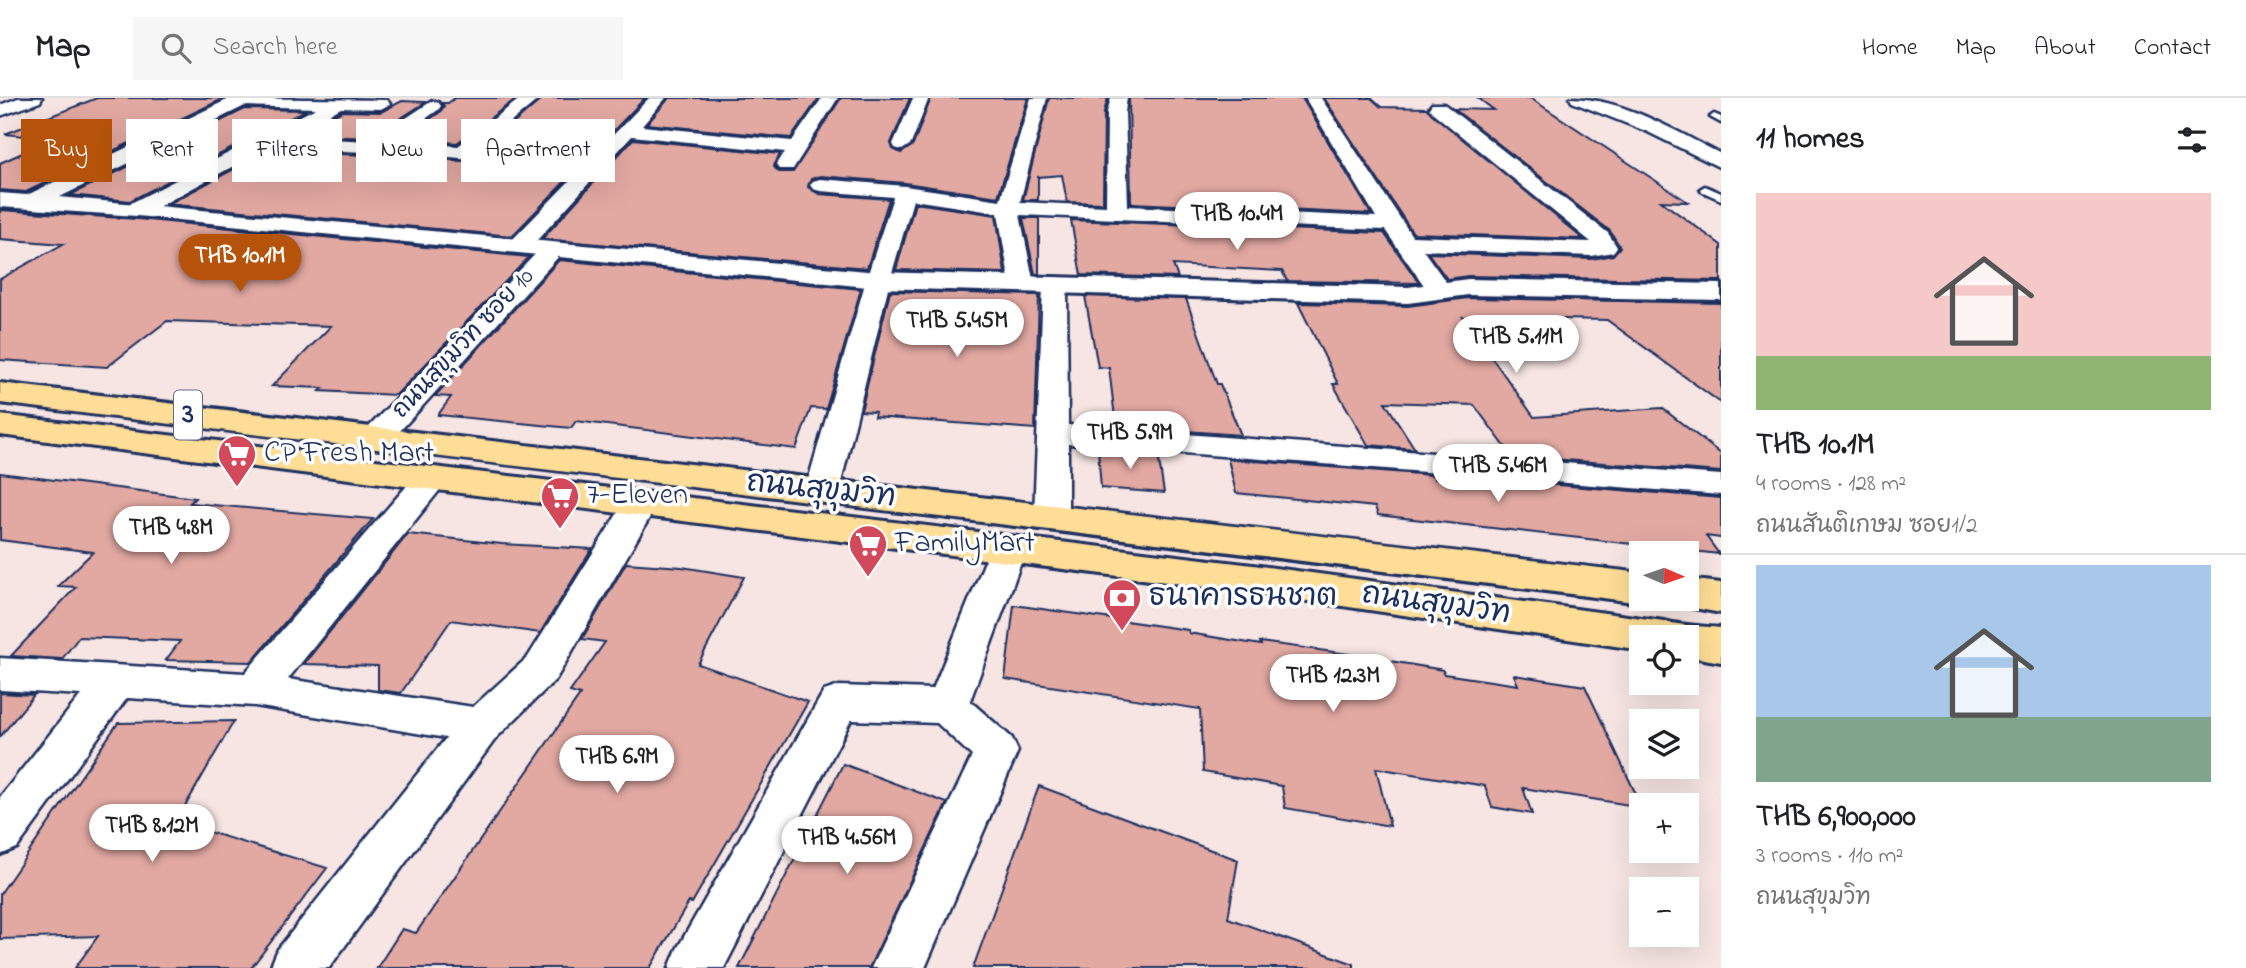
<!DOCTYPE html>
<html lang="en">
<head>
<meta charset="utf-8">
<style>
  :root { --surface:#fff; --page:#f6f6f6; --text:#202124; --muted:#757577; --line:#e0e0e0; --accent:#b45309 }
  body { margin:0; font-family:"Indie Flower","Playpen Sans Thai",sans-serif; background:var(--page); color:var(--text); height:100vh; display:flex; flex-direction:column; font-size:26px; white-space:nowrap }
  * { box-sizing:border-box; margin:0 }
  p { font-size:23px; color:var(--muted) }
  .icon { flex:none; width:38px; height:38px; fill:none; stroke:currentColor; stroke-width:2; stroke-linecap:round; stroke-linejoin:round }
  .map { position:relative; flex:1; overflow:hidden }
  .side { display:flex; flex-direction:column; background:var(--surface); width:525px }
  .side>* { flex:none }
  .top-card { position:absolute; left:21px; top:21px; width:665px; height:63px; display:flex; gap:14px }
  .needle { width:46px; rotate:92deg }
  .tools { position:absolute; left:1629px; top:443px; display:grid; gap:14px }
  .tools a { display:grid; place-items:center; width:70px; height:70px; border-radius:0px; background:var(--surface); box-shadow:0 7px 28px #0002; font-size:35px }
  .price { position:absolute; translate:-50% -60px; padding:0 16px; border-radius:24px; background:#fff; color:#222; font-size:23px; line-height:46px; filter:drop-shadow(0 2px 4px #0008) }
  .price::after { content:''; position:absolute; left:50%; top:42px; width:21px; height:16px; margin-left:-10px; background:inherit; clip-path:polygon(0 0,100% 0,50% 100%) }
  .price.selected { background:var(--accent); color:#fff }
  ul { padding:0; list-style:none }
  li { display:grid; align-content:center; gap:14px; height:371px; padding:0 35px }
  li+li { border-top:2px solid var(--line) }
  li span { display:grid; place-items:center; height:217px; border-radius:0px; color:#555 }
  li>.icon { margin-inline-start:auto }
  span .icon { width:126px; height:126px; fill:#fffc; stroke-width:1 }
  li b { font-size:30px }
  h2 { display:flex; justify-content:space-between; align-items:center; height:84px; padding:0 35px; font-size:30px }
  .pill { padding:0 24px; border-radius:0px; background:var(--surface); box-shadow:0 7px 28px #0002; font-size:24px; line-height:63px }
  .pill.selected { background:var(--accent); color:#fff }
  header { display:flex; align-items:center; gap:42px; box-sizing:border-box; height:98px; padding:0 35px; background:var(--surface); border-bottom:2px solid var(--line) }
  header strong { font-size:33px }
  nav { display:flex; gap:38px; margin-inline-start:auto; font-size:24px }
  .search { width:490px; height:63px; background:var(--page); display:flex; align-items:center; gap:18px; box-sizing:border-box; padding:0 24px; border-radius:0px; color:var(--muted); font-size:26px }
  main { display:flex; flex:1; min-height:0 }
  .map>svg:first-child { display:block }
  .building { fill:#e2a8a2; stroke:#1b2f5e; stroke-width:2 }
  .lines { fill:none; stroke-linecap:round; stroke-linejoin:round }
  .lane-casing { stroke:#1b2f5e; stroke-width:5 }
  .street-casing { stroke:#1b2f5e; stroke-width:5 }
  .secondary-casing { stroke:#1b2f5e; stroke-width:6 }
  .primary-casing { stroke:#1b2f5e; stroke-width:6 }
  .lane { fill:#fff; fill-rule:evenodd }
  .street { fill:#fff; fill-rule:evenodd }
  .secondary { fill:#fff; fill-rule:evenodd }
  .primary { fill:#fedd96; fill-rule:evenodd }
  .labels { text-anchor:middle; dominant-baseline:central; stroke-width:7; stroke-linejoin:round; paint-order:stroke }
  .far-street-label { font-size:24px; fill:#1b2f5e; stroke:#fff }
  .shield { fill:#fff; stroke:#5f6d8e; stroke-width:2 }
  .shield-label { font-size:28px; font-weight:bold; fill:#1b2f5e }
  .poi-label { font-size:30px; fill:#1b2f5e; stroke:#fff; text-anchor:start }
  .street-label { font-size:30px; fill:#1b2f5e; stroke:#fff }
</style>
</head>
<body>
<header>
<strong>Map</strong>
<div class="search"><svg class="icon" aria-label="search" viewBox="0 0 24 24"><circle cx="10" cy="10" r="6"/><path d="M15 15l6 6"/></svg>Search here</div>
<nav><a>Home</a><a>Map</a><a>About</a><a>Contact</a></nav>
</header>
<main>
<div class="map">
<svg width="1721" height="870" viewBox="0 0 1721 870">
  <rect width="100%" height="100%" fill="#f6e5e3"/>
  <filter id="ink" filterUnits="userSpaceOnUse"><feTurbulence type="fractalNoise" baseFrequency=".0143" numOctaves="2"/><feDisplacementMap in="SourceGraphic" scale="14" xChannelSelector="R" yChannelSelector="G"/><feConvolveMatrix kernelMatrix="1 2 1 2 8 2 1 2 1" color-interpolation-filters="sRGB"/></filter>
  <g filter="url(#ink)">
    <path class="building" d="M 97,0 L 225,0 L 26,94 L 0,92 L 0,65 L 54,41 L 5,36 Z
      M 455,0 L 517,0 L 457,45 L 401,41 L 440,14 L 444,8 L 442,5 L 448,5 Z
      M 543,0 L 645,0 L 590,57 L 487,48 Z
      M 669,0 L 819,0 L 791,40 L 647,26 Z
      M 841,0 L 910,0 L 891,45 L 893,51 L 901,55 L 913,47 L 931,0 L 1028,0 L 998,99 L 905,85 L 820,78 L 811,81 L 808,89 L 819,96 L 889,101 L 867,170 L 542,141 L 633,41 L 780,56 L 774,69 L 779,74 L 793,74 Z
      M 1049,0 L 1108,0 L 1104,14 L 1103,105 L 1067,104 L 1062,77 L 1038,79 L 1038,102 L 1023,102 Z
      M 1129,0 L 1302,0 L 1371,116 L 1131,105 Z
      M 1324,0 L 1371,0 L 1381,9 L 1426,10 L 1583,141 L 1413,135 Z
      M 1478,0 L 1530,0 L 1688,104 L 1661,103 L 1721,147 L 1721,183 L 1468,178 L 1447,181 L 1428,155 L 1592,161 L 1613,157 L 1620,149 L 1610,133 L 1454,11 L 1494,12 Z
      M 402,3 L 426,4 L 370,40 L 297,37 L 342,13 L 381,14 Z
      M 245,11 L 306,12 L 130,103 L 70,97 Z
      M 268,53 L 416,59 L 575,73 L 512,138 L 168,106 Z
      M 915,105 L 996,117 L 1005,175 L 896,172 Z
      M 0,112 L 137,121 L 529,159 L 396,297 L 320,293 L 323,290 L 272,288 L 331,228 L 167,223 L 107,269 L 0,262 L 0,181 L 63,146 L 0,141 Z
      M 1023,120 L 1039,120 L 1039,176 L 1035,176 Z
      M 1071,122 L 1384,135 L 1419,185 L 1287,183 L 1282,173 L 1173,167 L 1178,180 L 1081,177 Z
      M 559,162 L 861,191 L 826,311 L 811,310 L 796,351 L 576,323 L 571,330 L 438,317 L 451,299 L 435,298 Z
      M 890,193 L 1039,197 L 1035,331 L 874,319 L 875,314 L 861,313 Z
      M 1085,198 L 1186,201 L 1217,286 L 1220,286 L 1241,337 L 1116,328 L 1109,270 L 1098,269 Z
      M 1468,200 L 1721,205 L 1721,305 L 1607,222 L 1463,219 L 1534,319 L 1662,310 L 1721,356 L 1721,374 L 1512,358 L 1474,307 L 1385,304 L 1415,351 L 1368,347 L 1333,286 L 1338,286 L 1298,205 L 1408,208 Z
      M 1098,351 L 1158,356 L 1164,395 L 1101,390 Z
      M 1228,361 L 1432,377 L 1435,381 L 1536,390 L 1532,385 L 1721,400 L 1721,440 L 1706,438 L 1719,456 L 1378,417 L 1375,409 L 1236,395 Z
      M 0,375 L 195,400 L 190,405 L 373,421 L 251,564 L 166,562 L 180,543 L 79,539 L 62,561 L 11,558 L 76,489 L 58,488 L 93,454 L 0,442 Z
      M 408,436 L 502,446 L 592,451 L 540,535 L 451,522 L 401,595 L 378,592 L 378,568 L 304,566 Z
      M 626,465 L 682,469 L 744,479 L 698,566 L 808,604 L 692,805 L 689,804 L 650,870 L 377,870 L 402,831 L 416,835 L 580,597 L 570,594 L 605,544 L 582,541 Z
      M 1014,507 L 1188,532 L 1189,535 L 1261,547 L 1260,544 L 1348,556 L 1443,572 L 1444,576 L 1518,587 L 1514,577 L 1585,588 L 1642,709 L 1523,690 L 1532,716 L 1492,709 L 1485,688 L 1376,670 L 1390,728 L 1285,710 L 1282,688 L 1203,674 L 1200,611 L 1005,581 Z
      M 0,595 L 34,597 L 0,639 Z
      M 234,623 L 176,724 L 327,770 L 251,870 L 75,870 L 98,838 L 0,841 L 0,796 L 118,625 Z
      M 843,666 L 947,705 L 869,870 L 739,870 Z
      M 1039,688 L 1238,762 L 1228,820 L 1354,866 L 1354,870 L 973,870 Z"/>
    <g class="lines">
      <g class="lane-casing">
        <path id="lane" d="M 1714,16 L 1721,19 L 1721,25 L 1710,19 Z
          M 1705,88 L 1721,95 L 1721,102 L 1701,93 L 1700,91 Z"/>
      </g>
      <g class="street-casing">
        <path id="street" d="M 18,0 L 42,0 L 40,4 L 0,18 L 0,7 Z
          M 235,0 L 387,2 L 390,6 L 381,11 L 341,10 L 287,39 L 371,43 L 432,3 L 438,4 L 441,8 L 438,12 L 394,43 L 458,48 L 521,0 L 540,0 L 480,50 L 591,60 L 649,0 L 666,0 L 642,28 L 792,43 L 822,0 L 838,0 L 793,71 L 779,71 L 776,67 L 785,54 L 632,38 L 528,152 L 512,152 L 508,147 L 512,142 L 581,71 L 416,56 L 267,50 L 145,116 L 129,116 L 126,111 L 129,106 L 316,10 L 241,8 L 235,7 L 232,3 Z
          M 913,0 L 929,0 L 911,46 L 902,52 L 895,50 L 893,46 Z
          M 1031,0 L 1047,0 L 1020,104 L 1106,108 L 1107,14 L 1111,0 L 1127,0 L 1125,14 L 1128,108 L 1376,119 L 1305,0 L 1321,0 L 1412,138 L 1591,144 L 1432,14 L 1429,10 L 1432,6 L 1444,6 L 1608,135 L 1617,149 L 1613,154 L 1592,158 L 1423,152 L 1451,191 L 1448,196 L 1439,198 L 1430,196 L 1385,132 L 1020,117 L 1034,186 L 1031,191 L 1022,193 L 1013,191 L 1010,186 L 998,115 L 913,102 L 890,182 L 839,393 L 834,400 L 822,404 L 810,400 L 805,393 L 866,182 L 893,99 L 820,93 L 813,91 L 810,87 L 813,83 L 820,81 L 905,88 L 1000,102 Z
          M 1570,0 C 1622,0 1675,33 1721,56 L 1721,70 L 1648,34 L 1572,4 Z
          M 552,145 L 560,147 L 564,152 L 560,157 L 387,347 L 376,349 L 365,347 L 360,340 L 365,333 L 544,147 Z
          M 1055,181 L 1064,183 L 1067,188 L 1068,327 L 1721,377 L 1721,397 L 1068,346 L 1068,418 L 1063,426 L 1051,429 L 1039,426 L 1034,418 L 1043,188 L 1046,183 Z
          M 430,372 L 442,375 L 446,382 L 442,389 L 288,581 L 473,609 L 528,559 L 629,397 L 641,394 L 653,397 L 658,405 L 556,581 L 496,640 L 329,870 L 270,870 L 278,851 L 446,640 L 255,608 L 127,600 L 17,750 L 0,757 L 0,699 L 81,597 L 0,592 L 0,560 L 245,575 L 418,375 Z
          M 1008,439 L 1021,442 L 1026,451 L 970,603 L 1012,640 L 1018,653 L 925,870 L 871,870 L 972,658 L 937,625 L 851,622 L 724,870 L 669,870 L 677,851 L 824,593 L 839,588 L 933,591 L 990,451 L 995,442 Z"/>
      </g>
      <g class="secondary-casing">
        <path id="secondary" d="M 231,0 L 255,0 L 253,4 L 60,99 L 878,174 L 1408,189 L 1468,181 L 1721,186 L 1721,202 L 1468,197 L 1408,205 L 878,190 L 137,118 L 0,109 L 0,95 L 27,97 Z"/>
      </g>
      <g class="primary-casing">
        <path id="primary" d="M 0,285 C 547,351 1094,411 1642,475 L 1642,500 L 1656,500 L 1642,505 C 1095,436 547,373 0,305 Z
          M 0,317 L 1253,467 L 1664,523 C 1682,528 1701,528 1721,530 L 1721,564 L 1687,558 L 1687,539 L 1642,539 L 1642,552 L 1253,495 L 0,337 Z
          M 1687,481 L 1721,485 L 1721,515 L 1672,506 L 1669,500 L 1687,500 Z"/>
      </g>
      <use href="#lane" class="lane"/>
      <use href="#street" class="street"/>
      <use href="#secondary" class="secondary"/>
      <use href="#primary" class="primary"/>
    </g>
  </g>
  <defs>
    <g id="supermarket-pin" transform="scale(2.0125)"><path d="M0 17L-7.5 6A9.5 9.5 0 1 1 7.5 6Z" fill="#d1495b" stroke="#fff"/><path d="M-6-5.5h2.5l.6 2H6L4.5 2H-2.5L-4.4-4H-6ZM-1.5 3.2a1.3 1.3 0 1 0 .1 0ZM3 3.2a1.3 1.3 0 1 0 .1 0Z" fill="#fff"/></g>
    <g id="bank-pin" transform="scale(2.0125)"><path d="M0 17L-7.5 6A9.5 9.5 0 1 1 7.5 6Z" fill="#d1495b" stroke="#fff"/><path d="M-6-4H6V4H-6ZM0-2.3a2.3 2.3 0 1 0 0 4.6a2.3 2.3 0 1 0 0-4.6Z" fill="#fff"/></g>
  </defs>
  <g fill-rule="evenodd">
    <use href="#supermarket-pin" x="237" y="356"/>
    <use href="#supermarket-pin" x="560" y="398"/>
    <use href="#supermarket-pin" x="868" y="446"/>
    <use href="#bank-pin" x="1122" y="500"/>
  </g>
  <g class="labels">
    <g class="far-street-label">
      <text transform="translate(464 246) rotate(-47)">ถนนสุขุมวิท ซอย 10</text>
    </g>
    <rect class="shield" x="174" y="292.5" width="28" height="49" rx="5"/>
    <g class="shield-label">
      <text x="188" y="317">3</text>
    </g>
    <g class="poi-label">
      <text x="264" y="356">CP Fresh Mart</text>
      <text x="587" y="398">7-Eleven</text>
      <text x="895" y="446">FamilyMart</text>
      <text x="1149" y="500">ธนาคารธนชาต</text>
    </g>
    <g class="street-label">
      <text transform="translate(821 393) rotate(6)">ถนนสุขุมวิท</text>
      <text transform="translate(1436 507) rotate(8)">ถนนสุขุมวิท</text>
    </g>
  </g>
</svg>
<div class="tools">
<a><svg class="needle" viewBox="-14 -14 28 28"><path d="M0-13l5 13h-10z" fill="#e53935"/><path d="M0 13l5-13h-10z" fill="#757577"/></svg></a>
<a><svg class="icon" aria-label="locate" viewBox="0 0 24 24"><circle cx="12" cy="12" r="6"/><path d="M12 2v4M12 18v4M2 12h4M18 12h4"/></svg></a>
<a><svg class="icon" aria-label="layers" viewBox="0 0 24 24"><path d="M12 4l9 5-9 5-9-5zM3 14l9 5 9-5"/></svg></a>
<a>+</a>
<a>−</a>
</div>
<b class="price" style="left:1237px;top:154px">THB 10.4M</b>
<b class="price selected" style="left:240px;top:196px">THB 10.1M</b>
<b class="price" style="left:957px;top:261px">THB 5.45M</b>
<b class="price" style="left:1516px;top:277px">THB 5.11M</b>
<b class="price" style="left:1130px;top:373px">THB 5.9M</b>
<b class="price" style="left:1498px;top:406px">THB 5.46M</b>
<b class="price" style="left:171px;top:468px">THB 4.8M</b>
<b class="price" style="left:1333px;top:616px">THB 12.3M</b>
<b class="price" style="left:617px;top:697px">THB 6.9M</b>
<b class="price" style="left:152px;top:766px">THB 8.12M</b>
<b class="price" style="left:847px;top:778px">THB 4.56M</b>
<div class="top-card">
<a class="pill selected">Buy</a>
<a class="pill">Rent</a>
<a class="pill">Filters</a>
<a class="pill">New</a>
<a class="pill">Apartment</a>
</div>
</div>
<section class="side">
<h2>11 homes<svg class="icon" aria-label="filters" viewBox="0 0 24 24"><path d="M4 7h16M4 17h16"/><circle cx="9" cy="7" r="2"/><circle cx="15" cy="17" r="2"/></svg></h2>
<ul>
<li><span style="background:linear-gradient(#f6c9c9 75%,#8fb573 0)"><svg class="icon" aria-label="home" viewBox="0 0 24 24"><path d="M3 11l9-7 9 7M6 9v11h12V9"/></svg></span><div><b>THB 10.1M</b><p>4 rooms · 128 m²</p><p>ถนนสันติเกษม ซอย1/2</p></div></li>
<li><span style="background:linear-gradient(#a9c7e8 70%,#7fa58c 0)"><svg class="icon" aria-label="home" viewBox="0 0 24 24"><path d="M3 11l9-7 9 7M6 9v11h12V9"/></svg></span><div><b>THB 6,900,000</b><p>3 rooms · 110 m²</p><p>ถนนสุขุมวิท</p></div></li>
</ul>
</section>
</main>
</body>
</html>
